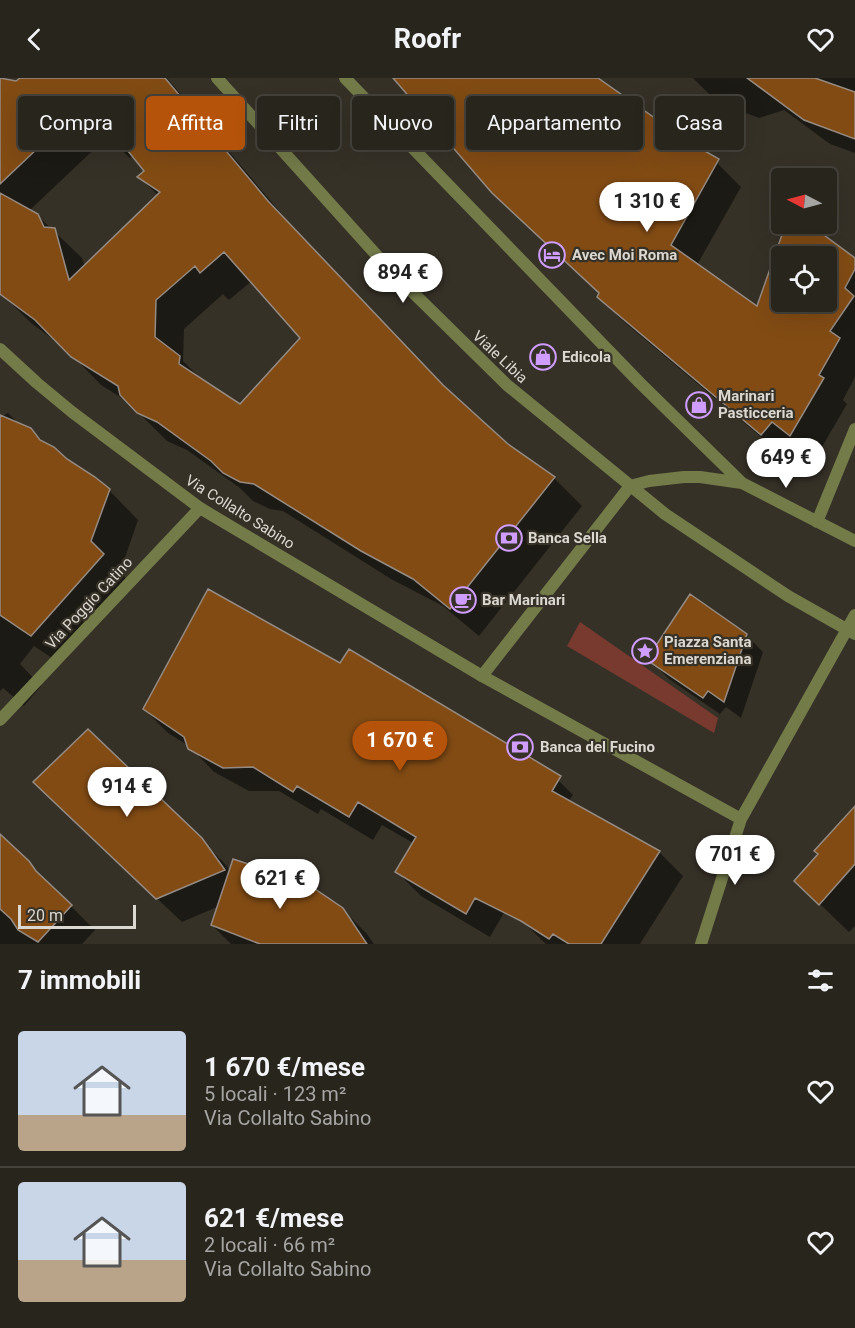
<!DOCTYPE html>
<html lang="it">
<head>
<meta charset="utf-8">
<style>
  :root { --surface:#28251d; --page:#34312a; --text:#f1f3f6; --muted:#a5a5a4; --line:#44423b; --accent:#b45309 }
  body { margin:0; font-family:Roboto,sans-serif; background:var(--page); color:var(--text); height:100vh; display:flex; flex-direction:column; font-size:22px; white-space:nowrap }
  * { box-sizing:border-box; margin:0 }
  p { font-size:20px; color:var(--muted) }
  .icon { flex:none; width:33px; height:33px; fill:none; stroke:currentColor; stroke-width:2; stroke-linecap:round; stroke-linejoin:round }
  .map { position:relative; height:866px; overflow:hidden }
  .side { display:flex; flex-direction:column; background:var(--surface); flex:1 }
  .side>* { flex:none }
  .guide { position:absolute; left:18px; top:18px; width:819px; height:54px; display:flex; gap:12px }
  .needle { width:39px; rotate:276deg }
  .controls { position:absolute; left:771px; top:90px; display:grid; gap:12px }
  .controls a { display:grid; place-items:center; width:66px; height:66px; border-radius:6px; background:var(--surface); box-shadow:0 6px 24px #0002,0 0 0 2px var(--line); font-size:30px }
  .scale { position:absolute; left:18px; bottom:15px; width:118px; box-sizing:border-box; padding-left:6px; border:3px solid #dbd8d2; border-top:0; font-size:16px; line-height:21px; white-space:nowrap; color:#dbd8d2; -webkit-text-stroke:4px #363127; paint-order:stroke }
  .price { position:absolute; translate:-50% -51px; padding:0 14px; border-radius:21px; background:#fff; color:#222; font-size:20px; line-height:39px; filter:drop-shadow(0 2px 3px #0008) }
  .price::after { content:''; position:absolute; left:50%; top:36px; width:18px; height:14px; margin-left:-9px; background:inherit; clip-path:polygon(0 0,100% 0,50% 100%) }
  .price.selected { background:var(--accent); color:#fff }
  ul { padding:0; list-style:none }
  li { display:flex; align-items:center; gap:18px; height:150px; padding:0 18px }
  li+li { border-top:2px solid var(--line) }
  li span { display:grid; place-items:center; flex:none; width:168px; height:120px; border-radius:6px; color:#555 }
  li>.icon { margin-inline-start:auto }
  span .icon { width:72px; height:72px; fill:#fffc; stroke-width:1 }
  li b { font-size:26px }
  h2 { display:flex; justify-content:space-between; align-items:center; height:72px; padding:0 18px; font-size:26px }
  .chip { padding:0 21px; border-radius:6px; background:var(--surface); box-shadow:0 6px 24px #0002,0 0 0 2px var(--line); font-size:21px; line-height:54px }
  .chip.selected { background:var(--accent); color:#fff }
  header { display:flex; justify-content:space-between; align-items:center; height:78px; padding:0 18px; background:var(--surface); font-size:27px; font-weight:700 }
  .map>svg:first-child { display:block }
  .green { fill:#783a2f }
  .shadow { fill:#0007; fill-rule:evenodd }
  .building { fill:#824b14; stroke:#968b82; stroke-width:1.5; fill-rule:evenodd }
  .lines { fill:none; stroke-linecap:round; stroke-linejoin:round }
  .minor { stroke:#737b49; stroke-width:12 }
  .tertiary { stroke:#737b49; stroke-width:12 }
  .labels { text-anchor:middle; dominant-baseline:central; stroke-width:4.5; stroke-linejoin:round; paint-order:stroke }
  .poi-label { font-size:15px; font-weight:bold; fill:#dbd8d2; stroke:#363127; text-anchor:start }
  .street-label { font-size:15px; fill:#dbd8d2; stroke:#363127 }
</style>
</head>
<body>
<header><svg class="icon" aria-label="back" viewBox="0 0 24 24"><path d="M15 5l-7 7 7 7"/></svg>Roofr<svg class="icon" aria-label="heart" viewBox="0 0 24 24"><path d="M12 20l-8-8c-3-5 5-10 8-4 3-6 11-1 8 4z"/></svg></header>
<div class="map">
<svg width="855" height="866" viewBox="0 0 855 866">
  <rect width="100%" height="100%" fill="#363127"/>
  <path class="green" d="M 580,544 L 718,640 L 714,655 L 567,568 Z"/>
  <path class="shadow" d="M 66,0 L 167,0 L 296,153 L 450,315 L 507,367 L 554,400 L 582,428 L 479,558 L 443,528 L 391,501 L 283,433 L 270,431 L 253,423 L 240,410 L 187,372 L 167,363 L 128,324 L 101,307 L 65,270 L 31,245 L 3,217 L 0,209 L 0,10 L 77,14 ZM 107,59 L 130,80 L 134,77 L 147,93 L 139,99 L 159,118 L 85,189 L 82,180 L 37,137 L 30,132 ZM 252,203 L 302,261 L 241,328 L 203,303 L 183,283 L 184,251 L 223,216 L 229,222 Z
    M 395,0 L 595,0 L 717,85 L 741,109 L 697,187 L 757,230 L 795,146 L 807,146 L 855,182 L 855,299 L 843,322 L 847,326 L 815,381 L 797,367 L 786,380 L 623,243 L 598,219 L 606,219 ZM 782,178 L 826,178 L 826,224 L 782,224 Z
    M 693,0 L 855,0 L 855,75 L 830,66 L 784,32 L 759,40 L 717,24 Z
    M 8,335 L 20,347 L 30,352 L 66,383 L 109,412 L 138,442 L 120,494 L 132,507 L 61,586 L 34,568 L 20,586 L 41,608 L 24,628 L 3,610 L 0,613 L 0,340 Z
    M 746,557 L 763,574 L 741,640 L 726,629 L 720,636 L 669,601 L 652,584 Z
    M 341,587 L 549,693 L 573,717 L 568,724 L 659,774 L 683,798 L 640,866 L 546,866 L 521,842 L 546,762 L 490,859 L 421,818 L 397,794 L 413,765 L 382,747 L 373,762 L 321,731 L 318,736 L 279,713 L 249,713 L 214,694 L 189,668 L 168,655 L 144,631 Z
    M 59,728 L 200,761 L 225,786 L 246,813 L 342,831 L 367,856 L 374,866 L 231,866 L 212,847 L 238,820 L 182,844 Z
    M 855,740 L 855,848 L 849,854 L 796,803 Z
    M 0,758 L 95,852 L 82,866 L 0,866 Z"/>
  <path class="building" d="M 0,0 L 16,3 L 20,0 L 165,0 L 268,123 L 443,307 L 508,366 L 555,399 L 450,531 L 413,501 L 361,473 L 254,406 L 240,404 L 223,395 L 211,383 L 157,344 L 137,335 L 120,317 L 118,308 L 71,279 L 35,242 L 0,216 L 0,115 L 38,136 L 44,149 L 55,150 L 69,202 L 160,114 L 137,99 L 144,93 L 108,48 L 101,52 L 78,32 L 0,106 ZM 224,174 L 300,260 L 240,326 L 179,286 L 180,278 L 155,259 L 156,222 L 195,188 L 200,195 Z
    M 393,0 L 598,0 L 689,64 L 719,81 L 671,167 L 757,228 L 784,151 L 789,152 L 793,146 L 809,146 L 855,180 L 855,191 L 845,210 L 854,218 L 830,253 L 840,260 L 819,297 L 824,300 L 790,358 L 772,344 L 761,357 L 597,219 L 599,215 L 492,115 ZM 782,178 L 826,178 L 826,224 L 782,224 Z
    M 747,0 L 815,0 L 855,14 L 855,61 L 804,42 Z
    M 0,337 L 31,350 L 40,362 L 54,369 L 67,381 L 95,399 L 110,411 L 91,463 L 104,476 L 31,558 L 0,537 Z
    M 208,511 L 340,585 L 349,571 L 561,698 L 552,713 L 660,773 L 601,866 L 569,866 L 553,856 L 549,861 L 521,843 L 475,820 L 466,836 L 395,794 L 416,759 L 358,724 L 349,739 L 297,708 L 293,714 L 253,689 L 223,690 L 188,671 L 184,659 L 143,631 Z
    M 690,516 L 747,556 L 724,624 L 708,613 L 703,620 L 650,584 L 655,577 L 651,575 Z
    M 88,651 L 202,760 L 225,792 L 156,821 L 33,704 Z
    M 855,728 L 855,786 L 819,827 L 794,803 L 818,776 L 814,773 Z
    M 0,756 L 29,783 L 36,793 L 72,827 L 38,864 L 18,852 L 11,841 L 0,831 Z
    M 233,781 L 306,805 L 343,830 L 367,866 L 260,866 L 211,847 Z"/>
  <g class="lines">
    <path class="minor" d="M 0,271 L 37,305 L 72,334 L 200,430 L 482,598
      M 0,642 L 200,430"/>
    <path class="tertiary" d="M 217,0 L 389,191 L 507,307 L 665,436 L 788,518 L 855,556
      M 345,0 L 640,305 L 742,405
      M 817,444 L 855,351
      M 741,741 L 482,598 L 630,408 L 649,403 L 684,399 L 700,399 L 742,405 L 855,463
      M 701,866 L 741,741 L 855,537"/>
  </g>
  <defs>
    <g id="hotel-ring" transform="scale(1.35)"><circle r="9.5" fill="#363127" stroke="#cf9dff" stroke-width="1.5"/><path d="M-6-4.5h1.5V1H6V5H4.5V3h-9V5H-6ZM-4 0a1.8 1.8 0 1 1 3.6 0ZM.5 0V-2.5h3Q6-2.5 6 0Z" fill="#cf9dff"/></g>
    <g id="shop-ring" transform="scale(1.35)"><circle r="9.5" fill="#363127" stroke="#cf9dff" stroke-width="1.5"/><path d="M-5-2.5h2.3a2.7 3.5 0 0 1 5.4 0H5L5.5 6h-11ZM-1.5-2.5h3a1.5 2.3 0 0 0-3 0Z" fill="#cf9dff"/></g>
    <g id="bank-ring" transform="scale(1.35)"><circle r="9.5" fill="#363127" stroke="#cf9dff" stroke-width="1.5"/><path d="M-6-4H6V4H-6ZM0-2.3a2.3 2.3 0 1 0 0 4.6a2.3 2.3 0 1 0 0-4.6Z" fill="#cf9dff"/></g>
    <g id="cafe-ring" transform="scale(1.35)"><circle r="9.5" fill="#363127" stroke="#cf9dff" stroke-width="1.5"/><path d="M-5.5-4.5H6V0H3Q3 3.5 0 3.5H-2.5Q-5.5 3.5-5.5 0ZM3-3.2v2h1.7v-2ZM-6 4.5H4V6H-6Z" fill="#cf9dff"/></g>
    <g id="sight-ring" transform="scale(1.35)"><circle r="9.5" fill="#363127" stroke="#cf9dff" stroke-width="1.5"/><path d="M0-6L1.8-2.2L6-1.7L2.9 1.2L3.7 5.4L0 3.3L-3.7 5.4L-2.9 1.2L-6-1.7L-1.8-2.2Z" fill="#cf9dff"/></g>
  </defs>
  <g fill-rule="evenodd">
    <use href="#hotel-ring" x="552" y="177"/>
    <use href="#shop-ring" x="543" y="279"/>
    <use href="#shop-ring" x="699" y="327"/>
    <use href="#bank-ring" x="509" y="460"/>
    <use href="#cafe-ring" x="463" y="522"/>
    <use href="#sight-ring" x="645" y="573"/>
    <use href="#bank-ring" x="520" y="669"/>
  </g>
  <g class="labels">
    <g class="poi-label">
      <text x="572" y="177">Avec Moi Roma</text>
      <text x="562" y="279">Edicola</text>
      <text x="718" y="318">Marinari<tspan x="718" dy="17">Pasticceria</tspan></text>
      <text x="528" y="460">Banca Sella</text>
      <text x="482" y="522">Bar Marinari</text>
      <text x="664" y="564">Piazza Santa<tspan x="664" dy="17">Emerenziana</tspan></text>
      <text x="540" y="669">Banca del Fucino</text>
    </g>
    <g class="street-label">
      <text transform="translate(500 279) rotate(43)">Viale Libia</text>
      <text transform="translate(240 434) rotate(32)">Via Collalto Sabino</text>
      <text transform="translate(89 525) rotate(-47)">Via Poggio Catino</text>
    </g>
  </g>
</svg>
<div class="controls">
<a><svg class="needle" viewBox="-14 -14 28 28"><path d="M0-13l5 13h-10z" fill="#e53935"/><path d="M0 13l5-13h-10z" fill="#a5a5a4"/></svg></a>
<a><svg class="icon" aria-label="locate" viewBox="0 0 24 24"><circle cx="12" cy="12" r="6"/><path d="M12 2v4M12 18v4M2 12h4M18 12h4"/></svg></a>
</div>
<div class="scale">20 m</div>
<b class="price" style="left:647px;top:155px">1 310 €</b>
<b class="price" style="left:403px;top:226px">894 €</b>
<b class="price" style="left:786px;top:411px">649 €</b>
<b class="price selected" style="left:400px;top:694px">1 670 €</b>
<b class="price" style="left:127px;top:740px">914 €</b>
<b class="price" style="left:735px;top:808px">701 €</b>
<b class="price" style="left:280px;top:832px">621 €</b>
<div class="guide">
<a class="chip">Compra</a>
<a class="chip selected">Affitta</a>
<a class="chip">Filtri</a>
<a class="chip">Nuovo</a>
<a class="chip">Appartamento</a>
<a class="chip">Casa</a>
</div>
</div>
<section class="side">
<h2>7 immobili<svg class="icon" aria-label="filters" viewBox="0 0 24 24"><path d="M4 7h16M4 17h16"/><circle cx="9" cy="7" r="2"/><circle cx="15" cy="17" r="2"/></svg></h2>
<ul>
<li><span style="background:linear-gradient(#c9d6e8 70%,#b9a48a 0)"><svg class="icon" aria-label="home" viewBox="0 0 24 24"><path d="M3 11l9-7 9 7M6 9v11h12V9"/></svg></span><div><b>1 670 €/mese</b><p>5 locali · 123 m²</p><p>Via Collalto Sabino</p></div><svg class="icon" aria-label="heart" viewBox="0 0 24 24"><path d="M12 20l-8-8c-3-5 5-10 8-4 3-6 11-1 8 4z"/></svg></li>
<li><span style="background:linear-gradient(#c9d6e8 65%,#b9a48a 0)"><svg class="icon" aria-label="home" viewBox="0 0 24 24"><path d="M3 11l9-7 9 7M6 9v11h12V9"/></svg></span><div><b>621 €/mese</b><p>2 locali · 66 m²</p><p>Via Collalto Sabino</p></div><svg class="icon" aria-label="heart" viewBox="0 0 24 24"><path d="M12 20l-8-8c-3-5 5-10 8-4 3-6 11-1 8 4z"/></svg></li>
</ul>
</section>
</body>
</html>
